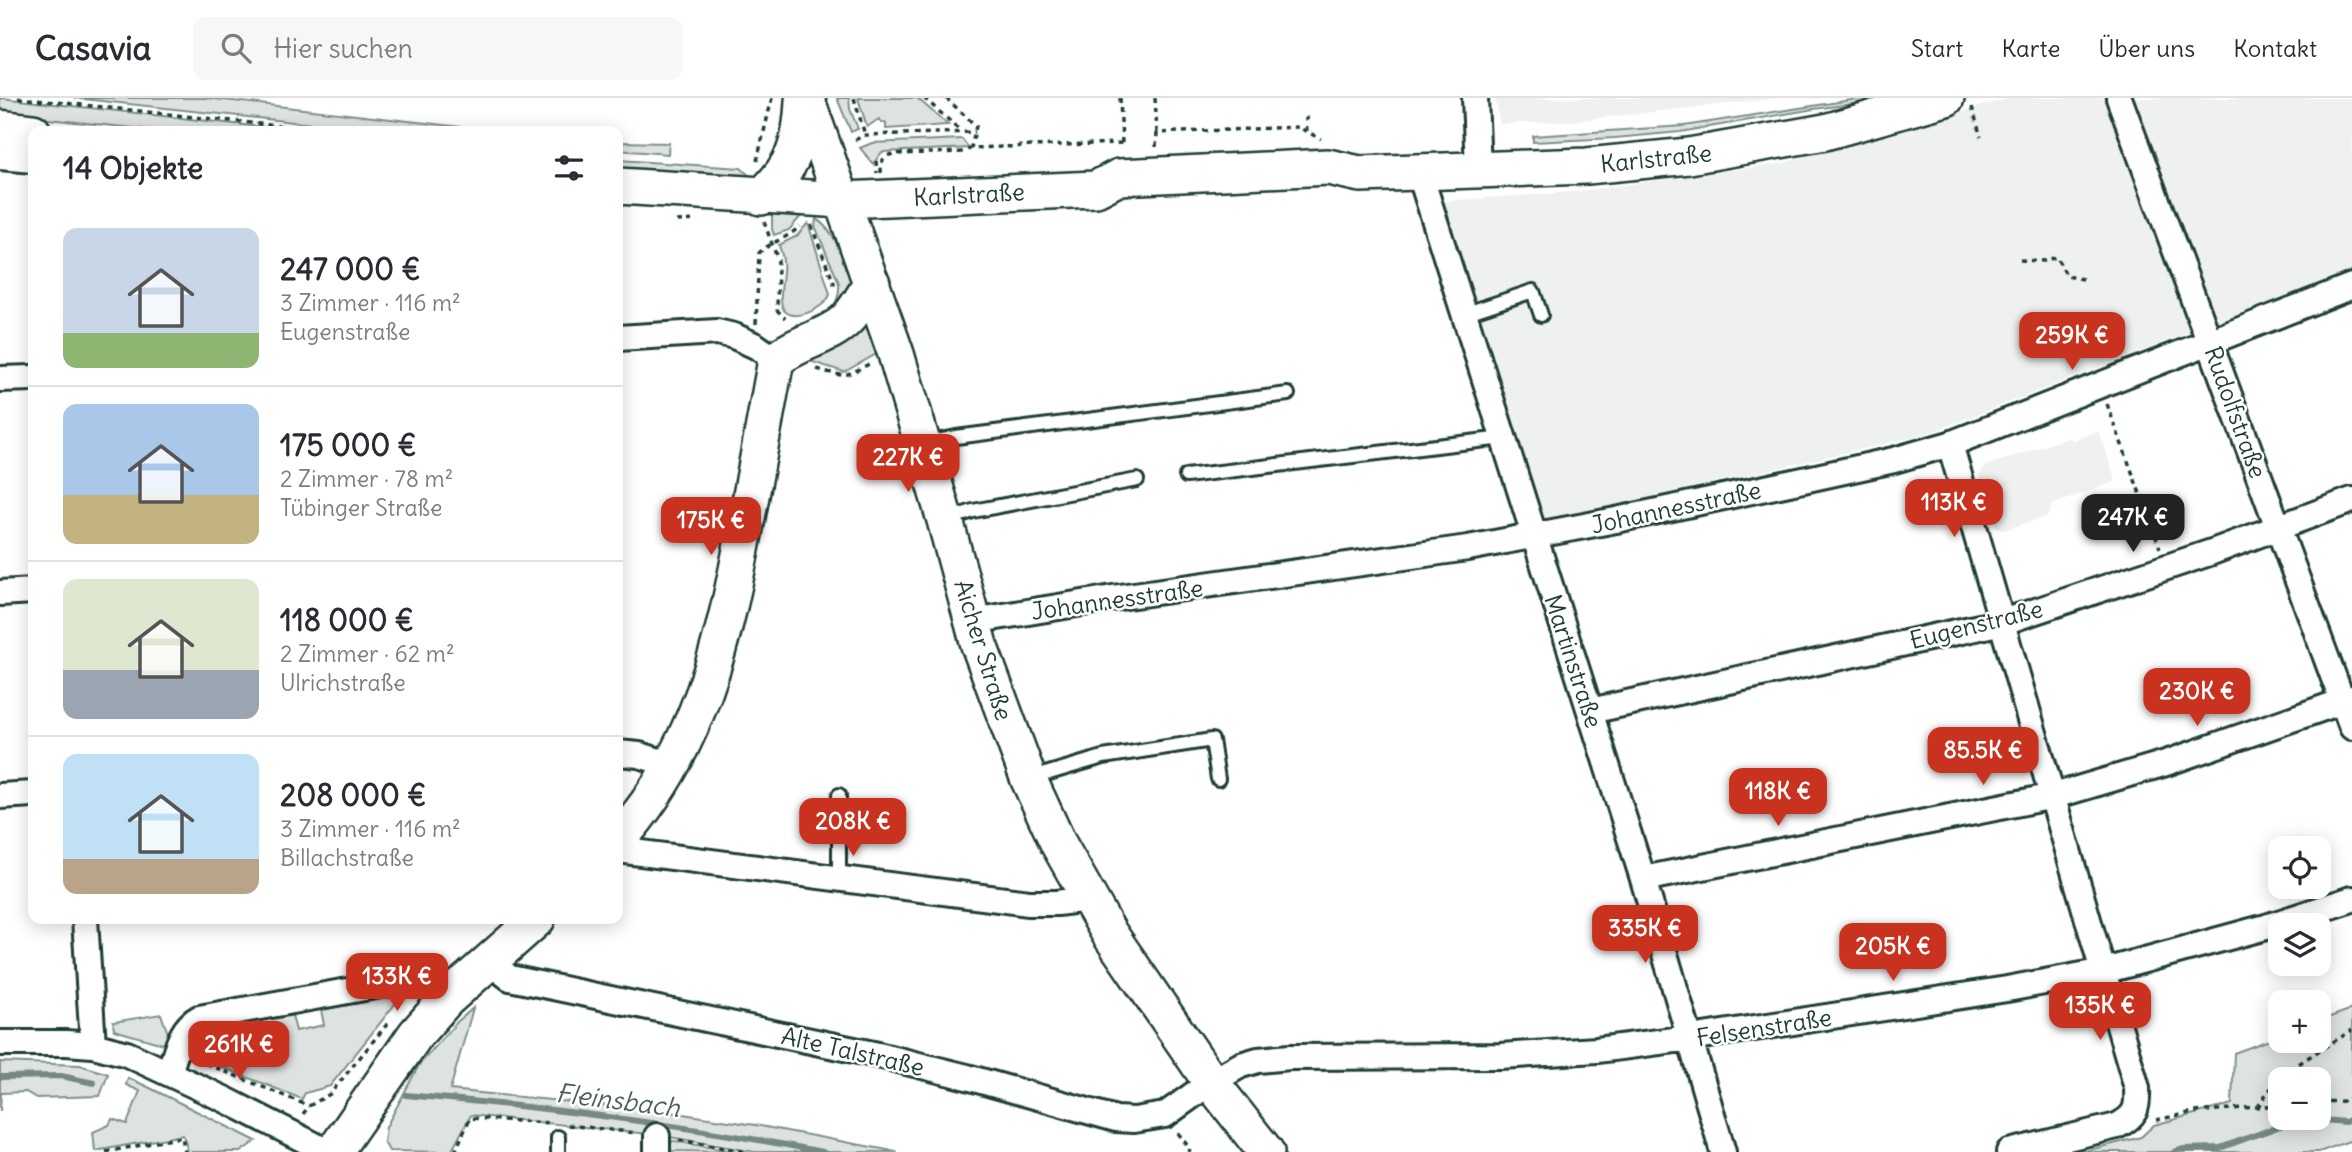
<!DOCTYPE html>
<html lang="de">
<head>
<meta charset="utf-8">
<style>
  :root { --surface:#fff; --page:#f7f7f7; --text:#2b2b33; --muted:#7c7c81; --line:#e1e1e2; --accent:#c8321e }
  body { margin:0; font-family:Delius,sans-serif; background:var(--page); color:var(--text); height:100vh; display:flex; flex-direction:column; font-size:26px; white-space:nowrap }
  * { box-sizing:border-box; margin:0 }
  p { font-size:23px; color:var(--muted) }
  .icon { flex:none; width:38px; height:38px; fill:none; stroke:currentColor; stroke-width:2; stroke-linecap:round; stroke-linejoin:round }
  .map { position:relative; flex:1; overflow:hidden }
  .panel { position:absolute; left:28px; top:28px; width:595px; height:798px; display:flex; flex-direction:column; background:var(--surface); border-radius:14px; box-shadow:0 4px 18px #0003 }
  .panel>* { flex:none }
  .controls { position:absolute; left:2268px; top:738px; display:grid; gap:14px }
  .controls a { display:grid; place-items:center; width:63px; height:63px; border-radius:14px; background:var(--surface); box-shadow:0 4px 18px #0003; font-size:35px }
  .price { position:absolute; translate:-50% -60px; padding:0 16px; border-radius:14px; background:var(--accent); color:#fff; font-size:23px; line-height:46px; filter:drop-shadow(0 2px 4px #0008) }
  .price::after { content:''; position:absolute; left:50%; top:42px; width:21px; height:16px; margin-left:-10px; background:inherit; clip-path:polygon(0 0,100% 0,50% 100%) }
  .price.on { background:#222; color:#fff }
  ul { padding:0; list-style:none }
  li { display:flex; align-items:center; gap:21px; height:175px; padding:0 35px }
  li+li { border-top:2px solid var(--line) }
  li span { display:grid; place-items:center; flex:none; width:196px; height:140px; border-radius:14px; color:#555 }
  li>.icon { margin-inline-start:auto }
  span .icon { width:84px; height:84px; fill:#fffc; stroke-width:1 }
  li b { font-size:30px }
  h2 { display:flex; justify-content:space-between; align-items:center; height:84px; padding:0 35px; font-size:30px }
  header { display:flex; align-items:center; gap:42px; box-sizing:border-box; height:98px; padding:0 35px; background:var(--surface); border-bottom:2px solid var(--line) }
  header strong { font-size:33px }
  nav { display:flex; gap:38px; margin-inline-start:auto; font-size:24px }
  .search { width:490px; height:63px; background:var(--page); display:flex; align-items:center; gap:18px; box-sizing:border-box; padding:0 24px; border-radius:14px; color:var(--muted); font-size:26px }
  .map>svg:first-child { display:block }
  .built { fill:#eef1f0 }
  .green { fill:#dee3e2; stroke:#7e908b; stroke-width:2; fill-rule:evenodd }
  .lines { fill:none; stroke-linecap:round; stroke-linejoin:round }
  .stream { stroke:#758883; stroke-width:6 }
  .lane-casing { stroke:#1f3d34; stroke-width:18 }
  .street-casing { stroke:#1f3d34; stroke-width:30 }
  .secondary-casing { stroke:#1f3d34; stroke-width:40 }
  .path { stroke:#1f3d34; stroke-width:3.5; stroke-dasharray:5 5; stroke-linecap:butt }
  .lane { stroke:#fff; stroke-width:12 }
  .street { stroke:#fff; stroke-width:24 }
  .secondary { stroke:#fff; stroke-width:35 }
  .labels { text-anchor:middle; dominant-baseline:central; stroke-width:5; stroke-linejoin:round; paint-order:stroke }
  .street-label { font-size:24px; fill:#1f3d34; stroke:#fff }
  .water-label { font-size:26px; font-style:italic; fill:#4a625b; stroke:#fff }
</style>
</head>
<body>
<header>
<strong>Casavia</strong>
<div class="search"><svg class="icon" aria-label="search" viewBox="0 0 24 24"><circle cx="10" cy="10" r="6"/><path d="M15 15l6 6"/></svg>Hier suchen</div>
<nav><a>Start</a><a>Karte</a><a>Über uns</a><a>Kontakt</a></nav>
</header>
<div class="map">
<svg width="2352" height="1054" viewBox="0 0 2352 1054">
  <rect width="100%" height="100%" fill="#fff"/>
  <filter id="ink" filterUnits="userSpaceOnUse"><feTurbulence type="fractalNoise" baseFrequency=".0143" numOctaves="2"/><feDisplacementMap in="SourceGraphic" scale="14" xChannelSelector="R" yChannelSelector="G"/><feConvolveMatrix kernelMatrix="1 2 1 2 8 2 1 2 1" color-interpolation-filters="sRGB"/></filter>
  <g filter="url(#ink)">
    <path class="built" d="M 1495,0 L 1780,0 L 1571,23 L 1500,26 Z
      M 2010,0 L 2352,0 L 2352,172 L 1924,337 L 1538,424 L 1442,103 L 1572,94 L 1779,66 Z
      M 2098,333 L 2116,383 L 2052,407 L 2048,418 L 2004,432 L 1996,429 L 1979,377 L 1985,368 L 2070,339 L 2072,343 Z"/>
    <path class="green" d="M 0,0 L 298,33 L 162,33 L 0,16 Z
      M 74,0 L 206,0 L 496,33 L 386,33 L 357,31 Z
      M 837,0 L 849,0 L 850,11 L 858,31 L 851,34 Z
      M 858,0 L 917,0 L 948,27 L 886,31 L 886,25 L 881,25 L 879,21 L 867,29 Z
      M 1864,0 L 1898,0 L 1814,11 L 1680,34 L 1615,40 L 1533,44 L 1533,38 L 1684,28 Z
      M 962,41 L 969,50 L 882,54 L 873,66 L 860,50 L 872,45 Z
      M 618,44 L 669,45 L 668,56 L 618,52 Z
      M 618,62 L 741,70 L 751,79 L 715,80 L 618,75 Z
      M 772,115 L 802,117 L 789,132 L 774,137 L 772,131 Z
      M 816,121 C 836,132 862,189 845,209 C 836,219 805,231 791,238 L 797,226 C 821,224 841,211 839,185 L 815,128 Z
      M 808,125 L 830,196 C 826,211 788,228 782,208 C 778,195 785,177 783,163 C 783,158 780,152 779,147 L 797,138 Z
      M 864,217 L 880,254 L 844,274 L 803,261 Z
      M 403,896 L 330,988 L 305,995 L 302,1001 L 192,957 L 192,935 L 292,917 L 296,933 L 324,927 L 321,912 Z
      M 473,910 L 450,992 L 663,1013 L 755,1027 L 898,1054 L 755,1054 L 658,1037 L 471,1017 L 451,1054 L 389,1053 L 384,1044 L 386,1029 L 419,967 L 457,924 Z
      M 2352,911 L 2352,1042 L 2319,1054 L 2081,1054 L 2141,1039 L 2154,1027 L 2232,1006 L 2234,955 L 2280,938 L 2280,943 L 2319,943 L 2319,923 ZM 2280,982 L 2319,982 L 2319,1020 L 2280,1020 Z
      M 161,916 L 173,949 L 114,932 L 113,924 Z
      M 0,964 L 80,967 L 108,976 L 100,998 L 36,1000 L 26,994 L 1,995 L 0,1013 Z
      M 128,980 L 146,988 L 256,1043 L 240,1054 L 188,1054 L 183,1037 L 95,1053 L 93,1034 L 109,1027 L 112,1021 L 127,1026 L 140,993 L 126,987 Z
      M 673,1043 L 737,1054 L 667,1053 L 667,1047 Z"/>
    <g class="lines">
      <path class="stream" d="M 0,979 L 61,978 L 94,985
        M 406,997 C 546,1009 685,1027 823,1054
        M 2174,1054 L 2183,1051 L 2220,1050 L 2302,1020 L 2345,1024 L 2352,1021"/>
      <g class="lane-casing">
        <path id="lane" d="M 1464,216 L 1533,193 L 1541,217
          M 923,346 L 956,339 L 1288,296
          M 1186,378 L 1503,340
          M 949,421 L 973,413 L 1137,382
          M 1032,680 L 1103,659 L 1212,642 L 1218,681
          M 839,697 L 839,781
          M 558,1054 L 558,1039"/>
      </g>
      <g class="street-casing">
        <path id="street" d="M 1475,0 L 1478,71
          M 2119,0 L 2352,629
          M 0,59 L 33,62
          M 1419,73 L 1643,781 L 1723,1054
          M 618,240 L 717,234 L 734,238 L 756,248 L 776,262
          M 0,281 L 33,280
          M 1950,346 L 2137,990 C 2138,1011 2136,1018 2117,1028 L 2009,1054
          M 0,495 L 33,493
          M 973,523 L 1113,500 L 1468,450 L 1616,422 L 1803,382 L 1894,362 L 1950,346 L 2352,188
          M 1590,613 L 2003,524 L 2212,454 L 2352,402
          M 618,655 L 639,657 L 673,667
          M 0,698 L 33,696
          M 618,752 L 1029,805 L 1057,805 L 1088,801
          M 1643,781 L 2054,698 L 2166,665 L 2352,600
          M 85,821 L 93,947
          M 489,864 L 510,880 L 878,957 L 967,979 L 1116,1021 L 1134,1022 L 1165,1017 L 1211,984 L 1241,967 L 1258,962 L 1290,959 L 1500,958 L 1597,952 L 1690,940 L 2007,891 L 2104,873 L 2266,829 L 2352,801
          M 0,945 L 66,945 L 93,947 L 127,956 L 226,1002 L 328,1054
          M 169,974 C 177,954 179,931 199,920 L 419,880
          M 657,1054 L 657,1038"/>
      </g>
      <g class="secondary-casing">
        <path id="secondary" d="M 806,0 L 896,256 L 945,422 L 979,547 L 1029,682 L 1058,745 L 1109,835 L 1211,984 L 1266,1054
          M 0,30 L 33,34
          M 618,88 L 843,102 L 1096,91 L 1119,79 L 1328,69 L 1360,76 L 1587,68 L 1689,58 L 1825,34 L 1946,0
          M 761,99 C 793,69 801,47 803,3
          M 618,742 C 699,653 725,540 746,425 C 756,370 766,316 776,262 C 797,244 830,239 847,221 C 857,211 864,197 872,185
          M 334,1054 L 416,936 L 446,902 L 537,821"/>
      </g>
      <path class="path" d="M 18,0 L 325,33
        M 854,0 L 865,37
        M 924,0 L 961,33
        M 946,0 L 976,28 L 971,50
        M 1120,0 L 1122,45
        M 1155,0 L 1157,35
        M 1972,9 L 1981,39
        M 261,33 L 267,26
        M 1307,33 L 1306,21 L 1312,18
        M 855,42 L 865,37 L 975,34
        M 1156,49 L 1157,35 L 1298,29 L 1321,41
        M 757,63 L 772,0
        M 876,63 L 877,75
        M 881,75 C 881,63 882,59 893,56 L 964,54 L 971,50 L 1122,45
        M 677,123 L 696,122
        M 764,124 L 778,162 L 777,212 L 785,220
        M 811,127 L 834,185 L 834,192
        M 2020,162 L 2044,163 L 2056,159 L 2067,178 L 2088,182
        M 756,226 L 759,155 C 772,143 789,140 800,128
        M 817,271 C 848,280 843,279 871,265
        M 2107,306 L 2160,450
        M 197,962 L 309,1008
        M 2319,1004 L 2344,1003 L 2352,999
        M 2258,1009 C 2277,973 2319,954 2352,932
        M 303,1016 L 309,1008 L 330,996 L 388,925
        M 2156,1022 L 2194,1014 L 2280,1007
        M 568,1027 L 637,1035
        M 1178,1035 L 1190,1051 L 1189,1054
        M 679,1042 L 748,1054
        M 106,1054 L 182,1039 L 185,1054
        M 455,1054 L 470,1020 L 550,1025"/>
      <use href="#lane" class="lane"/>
      <use href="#street" class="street"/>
      <use href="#secondary" class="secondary"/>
    </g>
  </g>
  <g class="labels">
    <g class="street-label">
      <text transform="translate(1656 60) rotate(-6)">Karlstraße</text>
      <text transform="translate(969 96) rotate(-3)">Karlstraße</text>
      <text transform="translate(2236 314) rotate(70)">Rudolfstraße</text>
      <text transform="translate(1676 409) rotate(-12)">Johannesstraße</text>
      <text transform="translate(1117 501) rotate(-8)">Johannesstraße</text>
      <text transform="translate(1976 526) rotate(-14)">Eugenstraße</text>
      <text transform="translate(984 552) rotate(73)">Aicher Straße</text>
      <text transform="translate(1574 563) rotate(72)">Martinstraße</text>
      <text transform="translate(1764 929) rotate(-9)">Felsenstraße</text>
      <text transform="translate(853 953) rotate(13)">Alte Talstraße</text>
    </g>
    <g class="water-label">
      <text transform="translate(618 1002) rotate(7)">Fleinsbach</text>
    </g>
  </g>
</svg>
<div class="controls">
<a><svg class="icon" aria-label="locate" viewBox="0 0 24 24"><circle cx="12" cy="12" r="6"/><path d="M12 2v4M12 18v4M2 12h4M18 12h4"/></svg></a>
<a><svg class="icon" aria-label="layers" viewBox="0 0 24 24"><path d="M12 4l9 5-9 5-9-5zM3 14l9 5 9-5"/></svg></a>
<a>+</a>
<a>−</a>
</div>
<b class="price" style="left:2072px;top:274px">259K €</b>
<b class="price" style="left:908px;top:396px">227K €</b>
<b class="price" style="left:1954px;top:441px">113K €</b>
<b class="price on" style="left:2133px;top:456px">247K €</b>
<b class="price" style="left:711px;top:459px">175K €</b>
<b class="price" style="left:2197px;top:630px">230K €</b>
<b class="price" style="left:1983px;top:689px">85.5K €</b>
<b class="price" style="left:1778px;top:730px">118K €</b>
<b class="price" style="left:853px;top:760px">208K €</b>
<b class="price" style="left:1645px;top:867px">335K €</b>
<b class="price" style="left:1893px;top:885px">205K €</b>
<b class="price" style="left:397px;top:915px">133K €</b>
<b class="price" style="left:2100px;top:944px">135K €</b>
<b class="price" style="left:239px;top:983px">261K €</b>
<section class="panel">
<h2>14 Objekte<svg class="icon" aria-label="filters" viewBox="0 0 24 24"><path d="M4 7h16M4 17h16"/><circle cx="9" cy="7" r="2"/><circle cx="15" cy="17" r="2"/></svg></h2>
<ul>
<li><span style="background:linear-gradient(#c9d6e8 75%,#8fb573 0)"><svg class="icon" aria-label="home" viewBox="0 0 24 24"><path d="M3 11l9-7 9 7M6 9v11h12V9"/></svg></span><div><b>247 000 €</b><p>3 Zimmer · 116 m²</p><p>Eugenstraße</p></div></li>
<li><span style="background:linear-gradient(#a9c7e8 65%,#c2b280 0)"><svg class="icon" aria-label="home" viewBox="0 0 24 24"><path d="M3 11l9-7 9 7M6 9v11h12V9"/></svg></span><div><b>175 000 €</b><p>2 Zimmer · 78 m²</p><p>Tübinger Straße</p></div></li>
<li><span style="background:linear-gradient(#dfe7d0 65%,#9aa5b1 0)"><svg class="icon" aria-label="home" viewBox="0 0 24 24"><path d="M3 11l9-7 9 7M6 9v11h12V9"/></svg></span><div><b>118 000 €</b><p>2 Zimmer · 62 m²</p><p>Ulrichstraße</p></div></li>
<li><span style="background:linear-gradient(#bfe0f5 75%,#b9a48a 0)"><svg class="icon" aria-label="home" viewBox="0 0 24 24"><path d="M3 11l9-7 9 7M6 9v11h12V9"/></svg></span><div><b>208 000 €</b><p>3 Zimmer · 116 m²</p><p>Billachstraße</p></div></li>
</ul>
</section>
</div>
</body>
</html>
